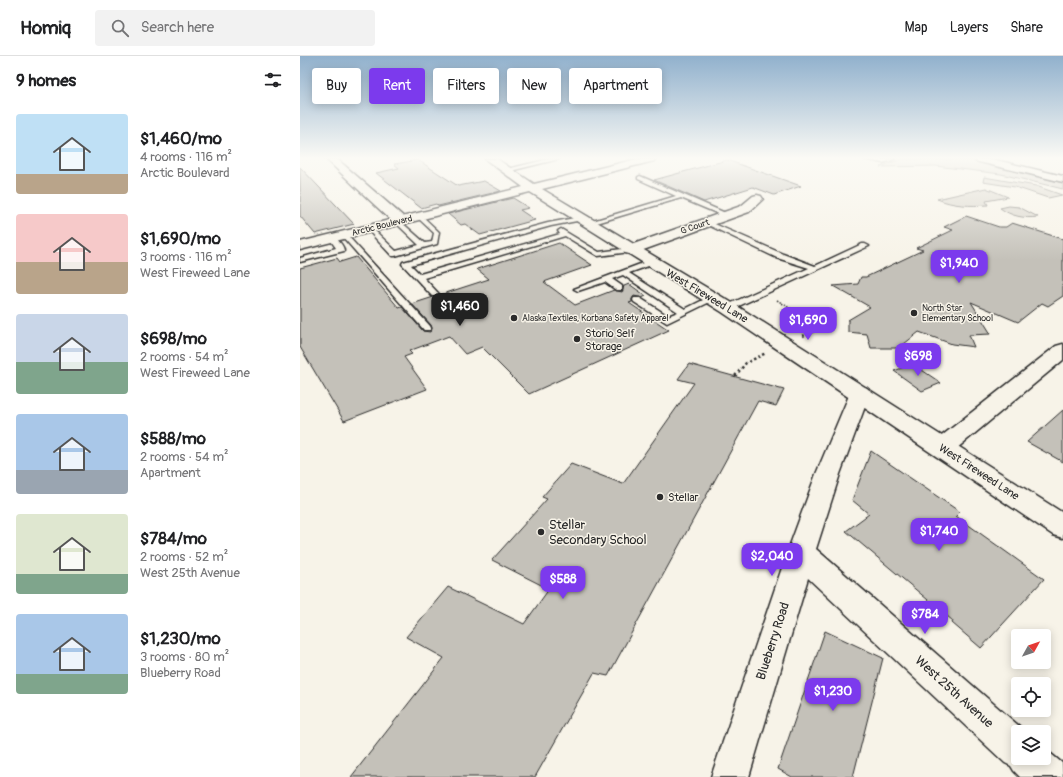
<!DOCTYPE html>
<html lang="en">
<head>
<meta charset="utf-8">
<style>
  :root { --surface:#fff; --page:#f2f2f2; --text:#202124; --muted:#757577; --line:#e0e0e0; --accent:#7c3aed }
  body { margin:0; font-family:Pangolin,sans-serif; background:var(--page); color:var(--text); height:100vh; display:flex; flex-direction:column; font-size:15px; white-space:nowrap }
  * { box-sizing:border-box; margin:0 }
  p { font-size:13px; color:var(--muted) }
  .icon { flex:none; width:22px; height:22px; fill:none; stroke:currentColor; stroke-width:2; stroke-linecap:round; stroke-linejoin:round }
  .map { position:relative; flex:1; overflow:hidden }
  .drawer { display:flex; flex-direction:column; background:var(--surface); width:300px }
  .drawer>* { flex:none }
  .top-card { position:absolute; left:12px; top:12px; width:380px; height:36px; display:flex; gap:8px }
  .needle { width:26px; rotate:50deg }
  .tools { position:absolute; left:711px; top:573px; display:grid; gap:8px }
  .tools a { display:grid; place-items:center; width:40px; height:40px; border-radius:4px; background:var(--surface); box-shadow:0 2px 10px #0003; font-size:20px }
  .price { position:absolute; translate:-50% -34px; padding:0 9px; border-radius:8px; background:var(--accent); color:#fff; font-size:13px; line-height:26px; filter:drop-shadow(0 1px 2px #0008) }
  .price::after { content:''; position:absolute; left:50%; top:24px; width:12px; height:9px; margin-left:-6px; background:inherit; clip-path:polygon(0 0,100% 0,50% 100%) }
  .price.active { background:#222; color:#fff }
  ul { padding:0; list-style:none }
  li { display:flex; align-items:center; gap:12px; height:100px; padding:0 16px }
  li span { display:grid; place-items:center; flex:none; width:112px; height:80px; border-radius:4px; color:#555 }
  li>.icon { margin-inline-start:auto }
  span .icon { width:48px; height:48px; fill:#fffc; stroke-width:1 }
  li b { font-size:17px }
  h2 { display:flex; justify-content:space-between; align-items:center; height:48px; padding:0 16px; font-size:17px }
  .chip { padding:0 14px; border-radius:4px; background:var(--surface); box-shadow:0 2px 10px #0003; font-size:14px; line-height:36px }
  .chip.active { background:var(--accent); color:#fff }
  header { display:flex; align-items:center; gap:24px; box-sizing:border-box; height:56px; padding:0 20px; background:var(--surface); border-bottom:1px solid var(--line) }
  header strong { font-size:19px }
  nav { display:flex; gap:22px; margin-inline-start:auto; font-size:14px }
  .search { width:280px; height:36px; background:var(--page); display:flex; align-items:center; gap:10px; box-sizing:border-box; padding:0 14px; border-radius:4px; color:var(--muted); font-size:15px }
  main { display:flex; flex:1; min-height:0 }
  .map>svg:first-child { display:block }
  .green { fill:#dad6cc; stroke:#82807c }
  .building { fill:#c4c1b9; stroke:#2b2b2b }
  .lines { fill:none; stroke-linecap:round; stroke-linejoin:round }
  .lane-casing { stroke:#2b2b2b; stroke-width:3 }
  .street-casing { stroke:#2b2b2b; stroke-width:3 }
  .secondary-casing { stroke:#2b2b2b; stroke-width:3 }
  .path-far1 { stroke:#2b2b2b; stroke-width:1.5; stroke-dasharray:1.5 1.5; stroke-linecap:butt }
  .path { stroke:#2b2b2b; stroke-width:2.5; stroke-dasharray:2.5 2.5; stroke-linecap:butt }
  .lane { fill:#f7f3e8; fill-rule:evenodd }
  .street { fill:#f7f3e8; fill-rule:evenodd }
  .secondary { fill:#f7f3e8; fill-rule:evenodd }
  .poi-dot { fill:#2b2b2b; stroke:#f7f3e8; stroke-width:1.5 }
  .labels { text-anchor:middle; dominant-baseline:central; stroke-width:3; stroke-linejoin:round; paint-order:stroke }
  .far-street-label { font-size:9px; fill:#2b2b2b; stroke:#f7f3e8 }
  .far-poi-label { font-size:9px; fill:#2b2b2b; stroke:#f7f3e8; text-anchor:start }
  .street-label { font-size:11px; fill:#2b2b2b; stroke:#f7f3e8 }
  .poi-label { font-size:11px; fill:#2b2b2b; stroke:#f7f3e8; text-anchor:start }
  .near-poi-label { font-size:13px; fill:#2b2b2b; stroke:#f7f3e8; text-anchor:start }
  .near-street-label { font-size:13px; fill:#2b2b2b; stroke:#f7f3e8 }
</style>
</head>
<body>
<header>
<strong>Homiq</strong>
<div class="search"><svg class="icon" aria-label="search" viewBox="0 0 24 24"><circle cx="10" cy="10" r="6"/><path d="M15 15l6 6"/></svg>Search here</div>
<nav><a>Map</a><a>Layers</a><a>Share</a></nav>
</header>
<main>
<section class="drawer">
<h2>9 homes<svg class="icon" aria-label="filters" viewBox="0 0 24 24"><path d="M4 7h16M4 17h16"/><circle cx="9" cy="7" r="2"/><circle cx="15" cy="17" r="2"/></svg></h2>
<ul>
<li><span style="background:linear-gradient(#bfe0f5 75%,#b9a48a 0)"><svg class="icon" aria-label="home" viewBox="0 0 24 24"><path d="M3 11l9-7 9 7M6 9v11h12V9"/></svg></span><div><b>$1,460/mo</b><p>4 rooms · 116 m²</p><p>Arctic Boulevard</p></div></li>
<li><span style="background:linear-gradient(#f6c9c9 60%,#b9a48a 0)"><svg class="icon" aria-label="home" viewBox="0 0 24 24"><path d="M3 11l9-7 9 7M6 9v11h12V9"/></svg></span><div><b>$1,690/mo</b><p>3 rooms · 116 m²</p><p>West Fireweed Lane</p></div></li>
<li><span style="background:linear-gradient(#c9d6e8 60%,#7fa58c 0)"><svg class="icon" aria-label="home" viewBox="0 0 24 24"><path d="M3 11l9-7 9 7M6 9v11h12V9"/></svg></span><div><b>$698/mo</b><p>2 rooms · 54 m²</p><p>West Fireweed Lane</p></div></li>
<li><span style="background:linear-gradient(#a9c7e8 70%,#9aa5b1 0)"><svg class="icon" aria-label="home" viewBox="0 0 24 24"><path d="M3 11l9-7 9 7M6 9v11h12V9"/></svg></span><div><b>$588/mo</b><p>2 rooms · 54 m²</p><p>Apartment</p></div></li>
<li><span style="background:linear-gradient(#dfe7d0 75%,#7fa58c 0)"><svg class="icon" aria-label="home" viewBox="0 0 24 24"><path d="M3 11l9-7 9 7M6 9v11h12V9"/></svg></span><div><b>$784/mo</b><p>2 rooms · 52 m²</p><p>West 25th Avenue</p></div></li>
<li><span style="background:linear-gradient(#a9c7e8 75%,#7fa58c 0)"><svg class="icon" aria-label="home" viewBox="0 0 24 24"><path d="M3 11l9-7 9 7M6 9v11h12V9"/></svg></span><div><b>$1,230/mo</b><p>3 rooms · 80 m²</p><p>Blueberry Road</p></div></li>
</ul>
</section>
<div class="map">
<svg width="763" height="721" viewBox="0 0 763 721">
  <rect width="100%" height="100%" fill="#f7f3e8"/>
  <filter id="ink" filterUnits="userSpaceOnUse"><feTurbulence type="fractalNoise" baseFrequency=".025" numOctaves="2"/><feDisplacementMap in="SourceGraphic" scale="8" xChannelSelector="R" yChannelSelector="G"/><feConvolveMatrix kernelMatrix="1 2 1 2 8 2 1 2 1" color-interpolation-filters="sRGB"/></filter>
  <g filter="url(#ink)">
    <path class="green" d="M 602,103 L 671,103 L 763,127 L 763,133 L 701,118 L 636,110 L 580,111 Z
      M 684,121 L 736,130 L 762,139 L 748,142 L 715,131 L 683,126 Z
      M 686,132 L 708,141 L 686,145 L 688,149 C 670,150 654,150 637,143 Z
      M 709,150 L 719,151 L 738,161 C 724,163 711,160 700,152 Z"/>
    <path class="building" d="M 118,104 L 158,130 L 184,125 L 201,135 L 138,150 L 136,148 L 121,152 L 76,117 L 99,112 L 94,108 Z
      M 427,104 L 501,130 L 474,139 L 453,131 L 404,146 L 354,124 Z
      M 0,111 L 54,168 L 15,178 L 0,160 Z
      M 213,142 L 229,152 L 220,154 L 235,164 L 180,179 L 165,168 L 161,169 L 148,158 Z
      M 666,160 L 699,171 L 706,171 L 712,167 L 763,183 L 763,240 L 748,250 L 742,247 L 718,266 L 671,246 L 691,278 L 669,279 L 674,291 L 652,288 L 619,276 L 599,292 L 571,292 L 567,278 L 548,276 L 548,264 L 570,251 L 533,230 L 558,228 L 561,221 L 566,221 L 623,194 L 616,192 L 653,174 L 644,171 Z
      M 259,187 L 292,209 L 244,226 L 275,249 L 314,234 L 322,236 L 324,230 L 329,228 L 346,240 L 342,242 L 334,240 L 332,243 L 332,246 L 329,247 L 369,274 L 229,338 L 182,291 L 165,298 L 149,280 L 109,295 L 112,298 L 104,301 L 127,333 L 44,365 L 0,291 L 0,212 L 37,202 L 40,206 L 56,201 L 99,252 L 102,251 L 123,275 L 130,276 L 132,273 L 131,269 L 112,248 L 189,223 L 177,213 Z
      M 389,308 L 484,334 L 476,350 L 458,345 L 308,620 L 294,617 L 235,721 L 51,721 L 144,602 L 106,581 L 148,531 L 224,568 L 249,533 L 192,504 L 247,443 L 242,441 L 271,408 L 323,428 L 394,327 L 378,323 Z
      M 613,308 L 641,327 L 622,335 L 594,315 Z
      M 763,354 L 763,406 L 727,386 Z
      M 571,395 L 660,456 L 656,460 L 744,523 L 681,592 L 652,567 L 653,565 L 546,475 L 569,458 L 552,444 Z
      M 525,575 L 583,602 L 553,721 L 492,721 L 478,713 Z"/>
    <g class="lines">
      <g class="lane-casing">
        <path id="lane" d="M 249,103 L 259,103 L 206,116 L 203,114 Z
          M 564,103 L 595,103 L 583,107 Z
          M 340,120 L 430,159 L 431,160 L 426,161 L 381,142 L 290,169 L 286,169 L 286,167 L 376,140 L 338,123 L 338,121 Z
          M 117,159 L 121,159 L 139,176 L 137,188 L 95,200 L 92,200 L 67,173 L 72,172 L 96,195 L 119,189 L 96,167 L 96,165 L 100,165 L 125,187 L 132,186 L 134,177 L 117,161 Z
          M 280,161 L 282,162 L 282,164 L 251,170 L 111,209 L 120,218 L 260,178 L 258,175 L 261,173 L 299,196 L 330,192 L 334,194 L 330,196 L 298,200 L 265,180 L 124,222 L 139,238 L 135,240 L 132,240 L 102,208 L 103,206 L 248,167 Z
          M 406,166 L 410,166 L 483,198 L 515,210 L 562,188 L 565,188 L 569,190 L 428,255 L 425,254 L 424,252 L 425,250 L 509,212 L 477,202 L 406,168 Z
          M 44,177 L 46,178 L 130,270 L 131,272 L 130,274 L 124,274 L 42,180 L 41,179 Z
          M 32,180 C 37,182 44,190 44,195 L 0,206 L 0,202 L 36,192 L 29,182 Z
          M 351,204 L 355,206 L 354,208 L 329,217 L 385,253 L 409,241 L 415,241 L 416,243 L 367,267 L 334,246 L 333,244 L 334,242 L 340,242 L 368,260 L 378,256 L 323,219 L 312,223 L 322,230 L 322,234 L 316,234 L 305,226 L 278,235 L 274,233 Z"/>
      </g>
      <g class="street-casing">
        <path id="street" d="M 26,103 L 37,103 L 105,162 L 107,165 L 105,168 L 95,168 Z
          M 674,103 L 692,103 L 763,120 L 763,126 L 675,105 Z
          M 457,139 L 461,140 L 463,143 L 449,156 L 335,197 L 330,198 L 325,197 L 323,194 L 325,191 L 441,150 L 453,140 Z
          M 763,288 L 763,304 L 650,398 L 642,400 L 634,398 L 630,392 L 634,386 L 756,290 Z
          M 560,330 L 567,332 L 570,337 L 540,418 L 516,493 L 726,676 L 718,676 L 718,702 L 744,702 L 744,692 L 762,707 L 763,721 L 720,721 L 714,715 L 711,710 L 705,707 L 508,522 L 449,721 L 411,721 L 487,497 L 516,418 L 550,337 L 553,332 Z"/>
      </g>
      <g class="secondary-casing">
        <path id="secondary" d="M 185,103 L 197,103 L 234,128 L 337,103 L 355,103 L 354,105 L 242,133 L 434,248 L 763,457 L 763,482 L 753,479 L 422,256 L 230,136 L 0,194 L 0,186 L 223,131 Z"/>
      </g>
      <path class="path-far1" d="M 477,244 L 502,260"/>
      <path class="path" d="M 501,259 L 520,272 L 503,280
        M 435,320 L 446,307 L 466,297"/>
      <use href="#lane" class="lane"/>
      <use href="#street" class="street"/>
      <use href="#secondary" class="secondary"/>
    </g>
  </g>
  <linearGradient id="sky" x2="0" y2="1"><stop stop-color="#91b1cd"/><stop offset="0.5" stop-color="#fbfaf5"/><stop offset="1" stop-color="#fbfaf5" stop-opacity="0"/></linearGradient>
  <rect width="763" height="204" fill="url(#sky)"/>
  <g class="poi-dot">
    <circle cx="614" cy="257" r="4"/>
    <circle cx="214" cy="262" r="4"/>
    <circle cx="277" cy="283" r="4"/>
    <circle cx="360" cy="441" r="4"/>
    <circle cx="241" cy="476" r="4"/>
  </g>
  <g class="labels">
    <g class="far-street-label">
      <text transform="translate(82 170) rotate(-14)">Arctic Boulevard</text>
      <text transform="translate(395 171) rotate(-19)">G Court</text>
    </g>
    <g class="far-poi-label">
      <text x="622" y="252">North Star<tspan x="622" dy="10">Elementary School</tspan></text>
      <text x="222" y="262">Alaska Textiles, Korbana Safety Apparel</text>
    </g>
    <g class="street-label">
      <text transform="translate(407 240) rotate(31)">West Fireweed Lane</text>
      <text transform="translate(679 416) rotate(33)">West Fireweed Lane</text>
    </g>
    <g class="poi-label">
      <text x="285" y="277">Storio Self<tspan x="285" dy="13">Storage</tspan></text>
      <text x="368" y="441">Stellar</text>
    </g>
    <g class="near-poi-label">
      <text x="249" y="469">Stellar<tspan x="249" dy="15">Secondary School</tspan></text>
    </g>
    <g class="near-street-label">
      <text transform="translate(473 585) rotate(-72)">Blueberry Road</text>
      <text transform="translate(654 636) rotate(42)">West 25th Avenue</text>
    </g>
  </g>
</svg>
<div class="tools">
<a><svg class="needle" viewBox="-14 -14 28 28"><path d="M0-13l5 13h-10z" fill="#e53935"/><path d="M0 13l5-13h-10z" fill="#757577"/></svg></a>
<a><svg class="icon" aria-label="locate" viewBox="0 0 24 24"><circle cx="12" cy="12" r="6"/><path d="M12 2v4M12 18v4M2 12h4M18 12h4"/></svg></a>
<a><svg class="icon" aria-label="layers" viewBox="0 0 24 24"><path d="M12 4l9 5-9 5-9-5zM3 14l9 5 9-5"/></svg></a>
</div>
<b class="price" style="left:659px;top:228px">$1,940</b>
<b class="price active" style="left:160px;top:271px">$1,460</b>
<b class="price" style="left:508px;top:285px">$1,690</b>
<b class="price" style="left:618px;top:321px">$698</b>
<b class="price" style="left:639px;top:496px">$1,740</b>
<b class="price" style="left:472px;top:521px">$2,040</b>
<b class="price" style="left:263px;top:544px">$588</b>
<b class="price" style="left:625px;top:579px">$784</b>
<b class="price" style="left:533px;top:656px">$1,230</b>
<div class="top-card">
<a class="chip">Buy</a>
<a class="chip active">Rent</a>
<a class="chip">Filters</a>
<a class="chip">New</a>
<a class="chip">Apartment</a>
</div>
</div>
</main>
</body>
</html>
